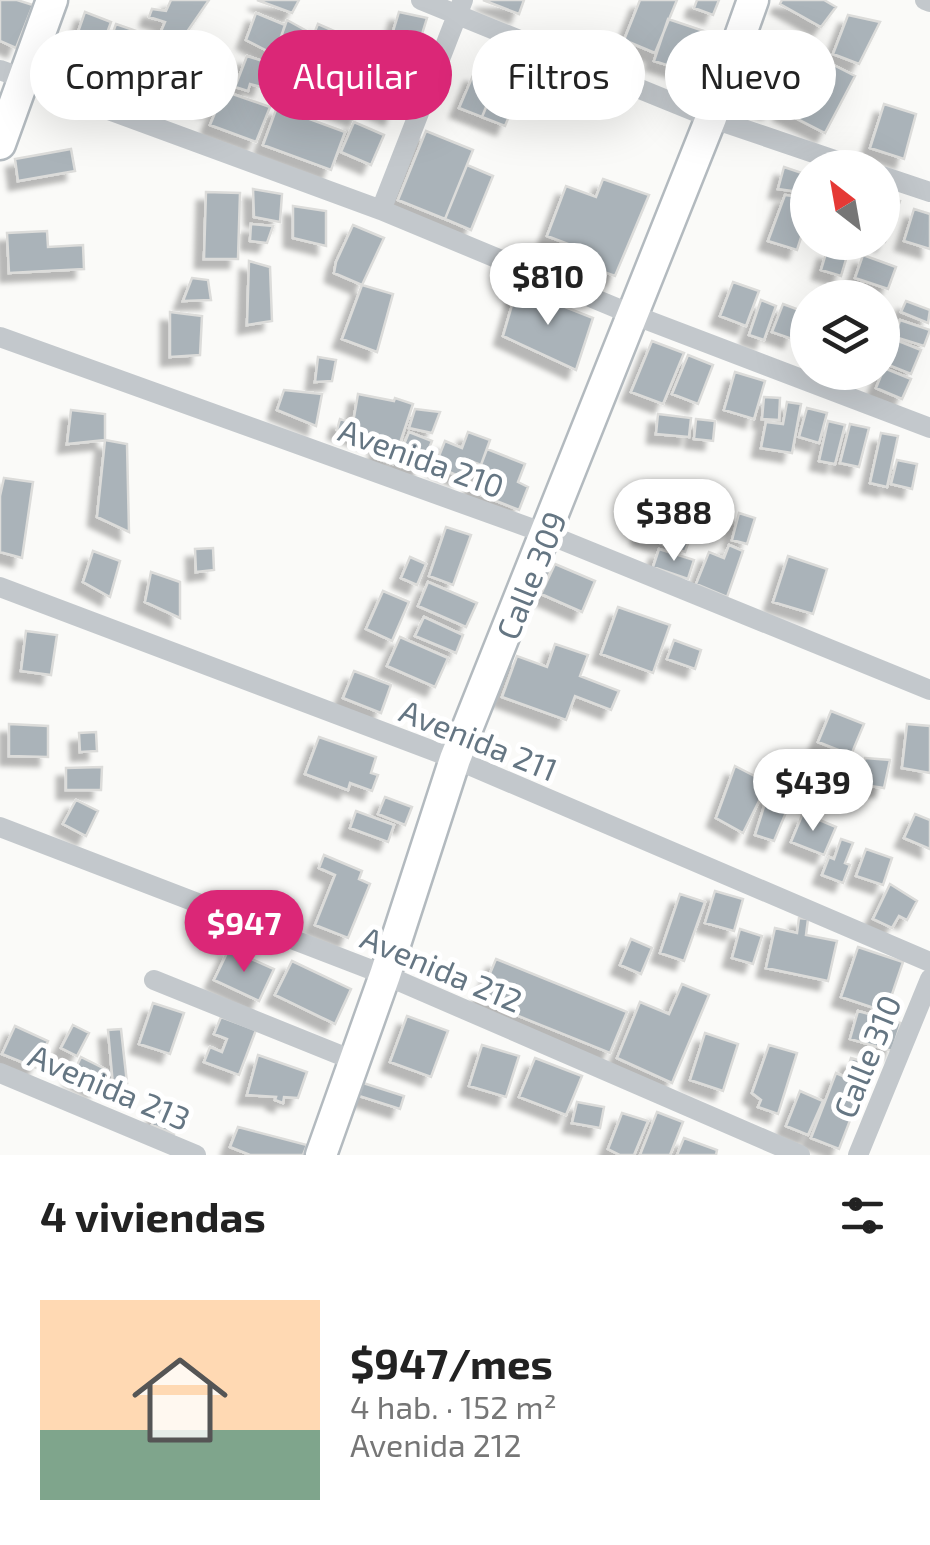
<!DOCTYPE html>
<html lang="es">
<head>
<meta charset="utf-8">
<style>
  :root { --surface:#fff; --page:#f2f2f2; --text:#222; --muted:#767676; --accent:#db2777 }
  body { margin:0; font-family:"Exo 2",sans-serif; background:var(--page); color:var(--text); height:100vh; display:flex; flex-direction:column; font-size:38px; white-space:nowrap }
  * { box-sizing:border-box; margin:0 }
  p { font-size:32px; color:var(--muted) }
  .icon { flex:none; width:55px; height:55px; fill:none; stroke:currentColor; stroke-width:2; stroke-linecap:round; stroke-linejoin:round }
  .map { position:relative; height:1155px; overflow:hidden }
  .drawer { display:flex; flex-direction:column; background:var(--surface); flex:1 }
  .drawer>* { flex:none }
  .top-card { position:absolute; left:30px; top:30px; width:870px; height:90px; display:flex; gap:20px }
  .needle { width:65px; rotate:329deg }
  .tools { position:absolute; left:790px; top:150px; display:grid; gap:20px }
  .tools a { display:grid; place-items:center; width:110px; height:110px; border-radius:50%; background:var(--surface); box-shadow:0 10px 40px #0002; font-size:50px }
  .price { position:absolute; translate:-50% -85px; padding:0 22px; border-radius:35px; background:#fff; color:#222; font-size:32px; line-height:65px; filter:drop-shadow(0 2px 5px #0008) }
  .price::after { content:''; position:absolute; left:50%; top:60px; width:30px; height:22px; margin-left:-15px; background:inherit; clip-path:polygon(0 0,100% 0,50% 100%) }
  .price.current { background:var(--accent); color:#fff }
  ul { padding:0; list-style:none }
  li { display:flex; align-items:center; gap:30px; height:250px; padding:0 40px }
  li span { display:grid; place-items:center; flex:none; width:280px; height:200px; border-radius:0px; color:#555 }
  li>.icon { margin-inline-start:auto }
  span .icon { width:120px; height:120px; fill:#fffc; stroke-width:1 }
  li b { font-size:42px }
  h2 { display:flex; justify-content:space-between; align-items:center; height:120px; padding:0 40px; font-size:42px }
  .pill { padding:0 35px; border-radius:45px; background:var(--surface); box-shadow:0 10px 40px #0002; font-size:35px; line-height:90px }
  .pill.current { background:var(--accent); color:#fff }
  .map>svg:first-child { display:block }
  .building { fill:#aab3b9; stroke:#dcdcda; stroke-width:2.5; filter:url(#shadow) }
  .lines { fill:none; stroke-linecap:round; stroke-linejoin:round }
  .secondary-casing { stroke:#b3babf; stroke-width:35 }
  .street { stroke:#c3c8cc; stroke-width:20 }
  .secondary { stroke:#fff; stroke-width:30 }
  .labels { text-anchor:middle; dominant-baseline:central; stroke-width:10; stroke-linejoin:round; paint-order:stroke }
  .street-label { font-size:32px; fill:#657683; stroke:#fff }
</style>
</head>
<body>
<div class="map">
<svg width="930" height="1155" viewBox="0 0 930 1155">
  <defs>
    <filter id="shadow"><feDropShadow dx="-9" dy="9" stdDeviation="2.5" flood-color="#0004"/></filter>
  </defs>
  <rect width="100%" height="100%" fill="#fafaf8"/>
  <path class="building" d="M 0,0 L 17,0 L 33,5 L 16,48 L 0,41 Z
    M 171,0 L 209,0 L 180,42 L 159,36 L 165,22 L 149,17 L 152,9 L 166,11 Z
    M 257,0 L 299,0 L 292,13 Z
    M 483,0 L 524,0 L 519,14 Z
    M 640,0 L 677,0 L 655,53 L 624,40 Z
    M 697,0 L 719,0 L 713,15 L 694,8 Z
    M 782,0 L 824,0 L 836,7 L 821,27 L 780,4 Z
    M 85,12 L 111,22 L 97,61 L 71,52 Z
    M 399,12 L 427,18 L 413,63 L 387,51 Z
    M 256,13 L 285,25 L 275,55 L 246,40 Z
    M 848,15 L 880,22 L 859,64 L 833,54 Z
    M 668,19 L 713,34 L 698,75 L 654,61 Z
    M 287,20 L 314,35 L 295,78 L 270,68 Z
    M 116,24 L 142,33 L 128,72 L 102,63 Z
    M 318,24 L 350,38 L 336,71 L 304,58 Z
    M 146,35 L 172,45 L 158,84 L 132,75 Z
    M 348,37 L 387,51 L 358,117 L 324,105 Z
    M 175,46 L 201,55 L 187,94 L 161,85 Z
    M 812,54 L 855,76 L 825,133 L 782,111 Z
    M 247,56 L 269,63 L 261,87 L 250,84 L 248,91 L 235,87 Z
    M 385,57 L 412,68 L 393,116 L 366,105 Z
    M 756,57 L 783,66 L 771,110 L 738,101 Z
    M 204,62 L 226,70 L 211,109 L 189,100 Z
    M 501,71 L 524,80 L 505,126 L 482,117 Z
    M 474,73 L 496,82 L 482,117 L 459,108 Z
    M 224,91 L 270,107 L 256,142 L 210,125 Z
    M 884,104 L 916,114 L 904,159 L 870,148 Z
    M 277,107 L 345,132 L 331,170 L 263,145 Z
    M 354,122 L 384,135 L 371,165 L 341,152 Z
    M 426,131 L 473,150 L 445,219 L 398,200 Z
    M 71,149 L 75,171 L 18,181 L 15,159 Z
    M 467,165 L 493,176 L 471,230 L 445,219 Z
    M 784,167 L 808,175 L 806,193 L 778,189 Z
    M 603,179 L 649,195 L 615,276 L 571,260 L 576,247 L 547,236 L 566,186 L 596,197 Z
    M 253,189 L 282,194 L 280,222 L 254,217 Z
    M 206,192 L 240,193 L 238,259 L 204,259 Z
    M 785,195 L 808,198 L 808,216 L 797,250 L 768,241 Z
    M 883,195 L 900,201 L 885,242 L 882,242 Z
    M 293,206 L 326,211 L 326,246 L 293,238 Z
    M 914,209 L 930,214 L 930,249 L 904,241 Z
    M 251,224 L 273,226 L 267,243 L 250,241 Z
    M 353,225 L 384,238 L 362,285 L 334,273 L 336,262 Z
    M 47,231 L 48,247 L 83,245 L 84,269 L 9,273 L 7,233 Z
    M 827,250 L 847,256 L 841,276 L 821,270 Z
    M 863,255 L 896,267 L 888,289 L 855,278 Z
    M 249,261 L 270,267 L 272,321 L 247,325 Z
    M 192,278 L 208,280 L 211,300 L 183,301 Z
    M 733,282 L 759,291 L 746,326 L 720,316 Z
    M 362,285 L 393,294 L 377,352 L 342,339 Z
    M 517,288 L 593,318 L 576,370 L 503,336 Z
    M 761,300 L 776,306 L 764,340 L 749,335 Z
    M 906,301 L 930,310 L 928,323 L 901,312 Z
    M 783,304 L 802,311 L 792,339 L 772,332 Z
    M 170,312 L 202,316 L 200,355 L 170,357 Z
    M 900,320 L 930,330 L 924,346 L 895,337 Z
    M 896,340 L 921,350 L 911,374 L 886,364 Z
    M 652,341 L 684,353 L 663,404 L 631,392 Z
    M 688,355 L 713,365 L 698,404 L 672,394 Z
    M 318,357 L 336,360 L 332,381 L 315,382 Z
    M 884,368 L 911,379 L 902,399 L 876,388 Z
    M 735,372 L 765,381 L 754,419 L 724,410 Z
    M 284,390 L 322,394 L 316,426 L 277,410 Z
    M 358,394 L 394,401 L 395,398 L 413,404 L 393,464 L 375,458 L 380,443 L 337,430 L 340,419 L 353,423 Z
    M 764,397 L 780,398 L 779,420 L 762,419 Z
    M 787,402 L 801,404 L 792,453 L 761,448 L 766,422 L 783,424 Z
    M 807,408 L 827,413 L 819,443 L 799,437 Z
    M 415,409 L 440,412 L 432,433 L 409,428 Z
    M 71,410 L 105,414 L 105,440 L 67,444 Z
    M 658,414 L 691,418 L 689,437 L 656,434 Z
    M 696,419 L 715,421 L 713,441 L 694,439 Z
    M 828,421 L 845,425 L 835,464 L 819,461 Z
    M 850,424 L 869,428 L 859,467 L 840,463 Z
    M 409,432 L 432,441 L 420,471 L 397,462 Z
    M 468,432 L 490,440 L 481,465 L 468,460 L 461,477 L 435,466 L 445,441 L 462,448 Z
    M 881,433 L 898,436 L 887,487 L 870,483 Z
    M 105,440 L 127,444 L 129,532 L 97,517 Z
    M 487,449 L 525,464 L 518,482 L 528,487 L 519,510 L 471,491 Z
    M 897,460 L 917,464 L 912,489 L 891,484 Z
    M 4,478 L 33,482 L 22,558 L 0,552 L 0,496 Z
    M 659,481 L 705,496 L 685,552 L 640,536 Z
    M 739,513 L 755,518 L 747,544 L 732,540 Z
    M 446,527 L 471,535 L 453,585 L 429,576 Z
    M 729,545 L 743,551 L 727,597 L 696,584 L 709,552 L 724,558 Z
    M 213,548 L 214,570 L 196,572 L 195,549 Z
    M 659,549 L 694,560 L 688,579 L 653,567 Z
    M 93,551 L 120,561 L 110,597 L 83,582 Z
    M 788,556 L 827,569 L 813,614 L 773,602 Z
    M 410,557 L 426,564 L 417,585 L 401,578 Z
    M 555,564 L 595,581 L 582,612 L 541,594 Z
    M 151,572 L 180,582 L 180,618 L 145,602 Z
    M 428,582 L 477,603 L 466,627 L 418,606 Z
    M 383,591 L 409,602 L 392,641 L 366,629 Z
    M 618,607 L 670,625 L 653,673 L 601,654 Z
    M 424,617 L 463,635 L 456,653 L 415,636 Z
    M 26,631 L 57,635 L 51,675 L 21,671 Z
    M 400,637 L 448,658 L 435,687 L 387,666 Z
    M 674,640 L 701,650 L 695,669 L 667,659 Z
    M 555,644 L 588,655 L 580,676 L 619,691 L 611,710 L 575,696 L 566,720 L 502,697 L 517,656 L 547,667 Z
    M 354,671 L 391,685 L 381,713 L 343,698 Z
    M 831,711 L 864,724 L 851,755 L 818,742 Z
    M 9,724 L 48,726 L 48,757 L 9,756 Z
    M 907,724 L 930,726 L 930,773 L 902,768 Z
    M 96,732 L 97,751 L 80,752 L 79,733 Z
    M 319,737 L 376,757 L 371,773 L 378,775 L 372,791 L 350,783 L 348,790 L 305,774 Z
    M 865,758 L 890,760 L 884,788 L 857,784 Z
    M 735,766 L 768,783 L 743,833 L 716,818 Z
    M 102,767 L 101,790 L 66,790 L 66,768 Z
    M 768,794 L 790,803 L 774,841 L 755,835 Z
    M 385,797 L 412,807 L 405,825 L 378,814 Z
    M 76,800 L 98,811 L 86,836 L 63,824 Z
    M 356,811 L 394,825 L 388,842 L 350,828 Z
    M 803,813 L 836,827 L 824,855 L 791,842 Z
    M 915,814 L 930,820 L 930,849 L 904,838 Z
    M 841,839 L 853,843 L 845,863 L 850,865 L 843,883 L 822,875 L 829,857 L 834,859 Z
    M 866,849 L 892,858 L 883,885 L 856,876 Z
    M 324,855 L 362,871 L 359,879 L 370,884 L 348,938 L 315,925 L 335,875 L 319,868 Z
    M 890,884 L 917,901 L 907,920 L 899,916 L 892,928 L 873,919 Z
    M 715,891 L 743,899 L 734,931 L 705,923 Z
    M 680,894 L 705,902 L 684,961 L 660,953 Z
    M 799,918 L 808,919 L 806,935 L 837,941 L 828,981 L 766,968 L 775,928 L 797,933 Z
    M 740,929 L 762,936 L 753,964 L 732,958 Z
    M 631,939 L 652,948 L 641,974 L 620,965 Z
    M 858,947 L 903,962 L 886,1012 L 841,997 Z
    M 229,949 L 274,969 L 259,1001 L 214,980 Z
    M 496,959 L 627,1012 L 610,1053 L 479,1000 Z
    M 292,961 L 351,989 L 335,1024 L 275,995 Z
    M 682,984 L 709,995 L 672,1083 L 617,1058 L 640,1002 L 669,1014 Z
    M 153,1003 L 184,1013 L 170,1054 L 139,1044 Z
    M 858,1011 L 901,1023 L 892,1051 L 850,1039 Z
    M 407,1016 L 448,1031 L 431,1077 L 390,1062 Z
    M 221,1017 L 256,1030 L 239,1075 L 204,1062 L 210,1047 L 222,1052 L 227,1039 L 214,1034 Z
    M 73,1025 L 89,1033 L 77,1056 L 61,1048 Z
    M 15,1026 L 48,1041 L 36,1068 L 2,1054 Z
    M 121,1029 L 127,1083 L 113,1085 L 108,1030 Z
    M 705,1033 L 738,1044 L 723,1091 L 690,1080 Z
    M 482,1045 L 519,1056 L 506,1097 L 469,1086 Z
    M 769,1045 L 797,1053 L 778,1114 L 758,1107 L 761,1100 L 752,1093 Z
    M 258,1055 L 307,1072 L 298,1098 L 284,1097 L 283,1103 L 275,1100 L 276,1097 L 247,1095 Z
    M 81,1057 L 107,1070 L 97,1089 L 72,1076 Z
    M 535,1058 L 582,1076 L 566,1115 L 519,1097 Z
    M 851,1058 L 862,1061 L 856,1081 L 864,1084 L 839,1149 L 811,1138 L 836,1073 L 845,1077 Z
    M 360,1082 L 404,1096 L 400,1109 L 356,1095 Z
    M 800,1091 L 823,1101 L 808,1135 L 786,1126 Z
    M 577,1102 L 604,1107 L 600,1128 L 572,1123 Z
    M 159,1107 L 181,1116 L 174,1134 L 152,1125 Z
    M 657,1112 L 683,1122 L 670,1155 L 640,1155 Z
    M 622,1113 L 648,1121 L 634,1155 L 620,1155 L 608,1149 Z
    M 238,1127 L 307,1145 L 303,1155 L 250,1155 L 230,1147 Z
    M 684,1138 L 717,1150 L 716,1155 L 677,1155 Z"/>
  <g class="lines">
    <g class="secondary-casing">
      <path id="secondary" d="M 0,144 L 52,0
        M 321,1155 L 385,975 L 455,759 L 711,118 L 753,0"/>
    </g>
    <path class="street" d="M 421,0 L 711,118 L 858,168
      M 925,0 L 930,2
      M 0,70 L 381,210 L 631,314 L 930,428
      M 882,176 L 930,192
      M 381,210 L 463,0
      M 0,337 L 547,534 L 930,690
      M 0,587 L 455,759 L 930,962
      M 0,827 L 385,975 L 800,1155
      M 154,980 L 355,1061
      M 0,1073 L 196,1155
      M 858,1155 L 930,979"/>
    <use href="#secondary" class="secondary"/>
  </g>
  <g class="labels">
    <g class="street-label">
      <text transform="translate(422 457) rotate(20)">Avenida 210</text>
      <text transform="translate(530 575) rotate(-68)">Calle 309</text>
      <text transform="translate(479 739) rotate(22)">Avenida 211</text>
      <text transform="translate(442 968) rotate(23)">Avenida 212</text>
      <text transform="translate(866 1056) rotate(-68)">Calle 310</text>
      <text transform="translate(110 1086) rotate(23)">Avenida 213</text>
    </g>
  </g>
</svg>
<div class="tools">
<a><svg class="needle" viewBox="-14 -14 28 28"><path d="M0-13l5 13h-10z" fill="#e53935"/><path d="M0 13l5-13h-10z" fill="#767676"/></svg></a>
<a><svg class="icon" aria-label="layers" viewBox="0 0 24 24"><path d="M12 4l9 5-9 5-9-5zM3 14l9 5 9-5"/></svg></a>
</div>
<b class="price" style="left:548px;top:328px">$810</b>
<b class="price" style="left:674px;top:564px">$388</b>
<b class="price" style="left:813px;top:834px">$439</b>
<b class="price current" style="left:244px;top:975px">$947</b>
<div class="top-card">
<a class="pill">Comprar</a>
<a class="pill current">Alquilar</a>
<a class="pill">Filtros</a>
<a class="pill">Nuevo</a>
</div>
</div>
<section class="drawer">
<h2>4 viviendas<svg class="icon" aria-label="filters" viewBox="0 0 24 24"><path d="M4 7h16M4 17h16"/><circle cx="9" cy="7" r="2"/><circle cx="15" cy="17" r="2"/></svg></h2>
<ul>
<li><span style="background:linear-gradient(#ffd9b3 65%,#7fa58c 0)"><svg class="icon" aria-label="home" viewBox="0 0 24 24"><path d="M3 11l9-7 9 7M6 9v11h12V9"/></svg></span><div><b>$947/mes</b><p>4 hab. · 152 m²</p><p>Avenida 212</p></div></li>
</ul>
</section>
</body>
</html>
